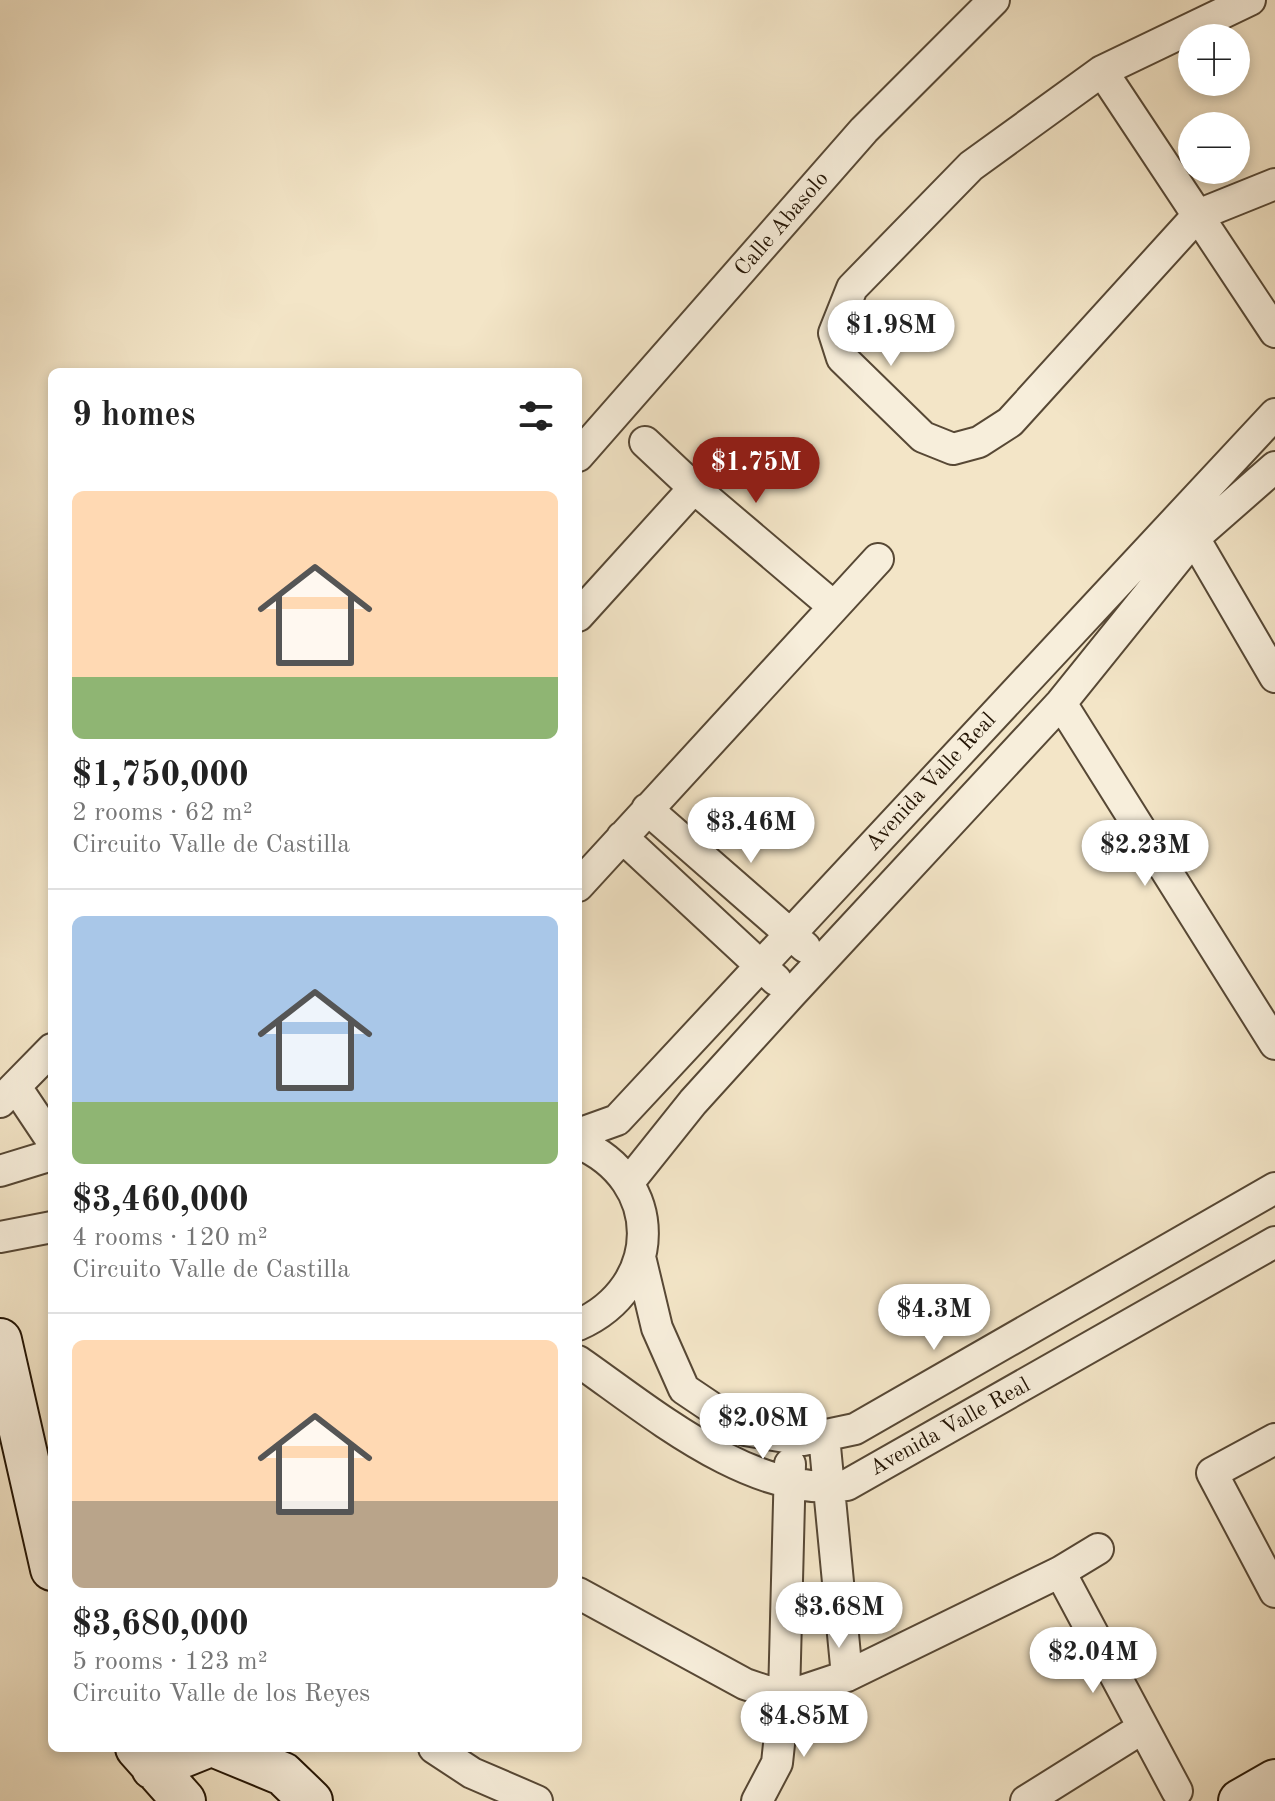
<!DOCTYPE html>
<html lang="en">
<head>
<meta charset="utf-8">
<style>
  :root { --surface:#fff; --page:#f2f2f2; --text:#222; --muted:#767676; --line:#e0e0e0; --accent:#8f2418 }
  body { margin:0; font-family:"Old Standard TT",serif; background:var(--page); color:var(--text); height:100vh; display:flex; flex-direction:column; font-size:30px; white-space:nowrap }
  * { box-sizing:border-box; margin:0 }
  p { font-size:26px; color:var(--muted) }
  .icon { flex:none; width:44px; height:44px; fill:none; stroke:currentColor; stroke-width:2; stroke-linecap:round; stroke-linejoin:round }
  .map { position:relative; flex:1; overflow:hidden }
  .details { position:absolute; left:48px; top:368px; width:534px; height:1384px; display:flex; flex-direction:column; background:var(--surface); border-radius:12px; box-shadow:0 4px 12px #0003 }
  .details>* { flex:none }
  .tools { position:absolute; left:1178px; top:24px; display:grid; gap:16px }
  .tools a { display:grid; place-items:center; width:72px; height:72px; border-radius:50%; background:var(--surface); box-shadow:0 4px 12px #0003; font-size:40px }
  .price { position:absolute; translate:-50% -68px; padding:0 18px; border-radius:28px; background:#fff; color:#222; font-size:26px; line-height:52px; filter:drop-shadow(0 2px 4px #0008) }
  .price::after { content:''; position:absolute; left:50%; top:48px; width:24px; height:18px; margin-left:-12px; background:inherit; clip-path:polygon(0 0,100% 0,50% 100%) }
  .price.selected { background:var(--accent); color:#fff }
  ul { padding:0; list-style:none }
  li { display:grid; align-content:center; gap:16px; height:424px; padding:0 24px }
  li+li { border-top:2px solid var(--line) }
  li span { display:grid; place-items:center; height:248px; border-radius:12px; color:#555 }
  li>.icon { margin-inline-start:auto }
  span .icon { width:144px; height:144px; fill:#fffc; stroke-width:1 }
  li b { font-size:34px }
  h2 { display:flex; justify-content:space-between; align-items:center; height:96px; padding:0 24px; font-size:34px }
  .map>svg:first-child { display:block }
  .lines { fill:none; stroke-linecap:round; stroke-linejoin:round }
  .street-casing { stroke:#574835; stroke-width:34 }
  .secondary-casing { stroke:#231404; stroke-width:46 }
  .street { stroke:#f7eedb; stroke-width:30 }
  .secondary { stroke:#f7eedb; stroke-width:42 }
  .labels { text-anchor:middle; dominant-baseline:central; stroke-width:6; stroke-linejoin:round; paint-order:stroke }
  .street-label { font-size:22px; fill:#231404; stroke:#f7eedb }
</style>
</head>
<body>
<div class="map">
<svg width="1275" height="1801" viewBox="0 0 1275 1801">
  <rect width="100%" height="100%" fill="#f3e5c7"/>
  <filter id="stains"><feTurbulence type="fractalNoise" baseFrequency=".0025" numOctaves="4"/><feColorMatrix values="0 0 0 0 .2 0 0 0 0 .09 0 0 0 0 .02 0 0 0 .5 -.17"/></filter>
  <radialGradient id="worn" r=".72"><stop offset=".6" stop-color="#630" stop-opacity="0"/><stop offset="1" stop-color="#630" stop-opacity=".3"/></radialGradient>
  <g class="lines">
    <g class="street-casing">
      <path id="street" d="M 1250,0 L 1102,71 L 971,166 L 852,288 L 834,333 L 842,358 L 923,437 L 953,449 L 979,442 L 1010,422 L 1198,215 L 1275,184
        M 1102,71 L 1275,332
        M 645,442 L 694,488 L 833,606
        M 578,456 L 864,130 L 994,0
        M 1194,538 L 1275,677
        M 578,616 L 694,488
        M 1061,703 L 1275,1044
        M 647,809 L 805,947
        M 622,837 L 776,980
        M 578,886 L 878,559
        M 16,1087 L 52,1141
        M 0,1102 L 52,1049
        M 578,1134 L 617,1120 L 1275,414
        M 578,1143 C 665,1180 664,1287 578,1325
        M 0,1171 L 52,1155
        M 629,1182 L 693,1102 L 791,994 L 1061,703 L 1194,538 L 1275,467
        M 0,1237 L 52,1227
        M 641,1261 L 657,1328 L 684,1389 L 745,1430 L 803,1440 L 855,1429 L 1275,1188
        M 578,1361 C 650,1411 754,1500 847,1485 L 1275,1242
        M 824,1436 L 847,1676
        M 1275,1439 L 1212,1473 L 1275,1592
        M 1060,1572 L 1177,1791
        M 578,1593 L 745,1684 L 784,1697 L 847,1676 L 1060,1572 L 1098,1549
        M 434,1748 L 472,1773 L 537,1801
        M 757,1801 L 777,1763 L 784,1697 L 790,1464
        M 1026,1801 L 1141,1729"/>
    </g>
    <g class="secondary-casing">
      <path id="secondary" d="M 0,1340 L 52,1569
        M 137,1748 L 184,1801
        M 220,1748 L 283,1774 L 311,1801
        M 153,1768 L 203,1748
        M 1240,1801 L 1275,1781"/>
    </g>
    <use href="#street" class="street"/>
    <use href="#secondary" class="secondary"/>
  </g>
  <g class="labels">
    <g class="street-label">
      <text transform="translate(782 224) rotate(-49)">Calle Abasolo</text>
      <text transform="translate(931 782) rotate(-47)">Avenida Valle Real</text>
      <text transform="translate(950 1427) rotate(-29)">Avenida Valle Real</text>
    </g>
  </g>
  <rect width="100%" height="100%" filter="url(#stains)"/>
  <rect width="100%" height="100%" fill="url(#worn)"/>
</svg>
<div class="tools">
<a>+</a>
<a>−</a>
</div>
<b class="price" style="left:891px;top:368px">$1.98M</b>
<b class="price selected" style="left:756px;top:505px">$1.75M</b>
<b class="price" style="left:751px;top:865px">$3.46M</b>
<b class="price" style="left:1145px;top:888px">$2.23M</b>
<b class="price" style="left:934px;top:1352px">$4.3M</b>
<b class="price" style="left:763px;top:1461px">$2.08M</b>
<b class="price" style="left:839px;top:1650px">$3.68M</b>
<b class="price" style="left:1093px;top:1695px">$2.04M</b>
<b class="price" style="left:804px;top:1759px">$4.85M</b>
<section class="details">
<h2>9 homes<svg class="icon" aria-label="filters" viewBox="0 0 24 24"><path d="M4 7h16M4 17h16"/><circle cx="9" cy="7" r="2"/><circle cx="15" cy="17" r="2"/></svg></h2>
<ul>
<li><span style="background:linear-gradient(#ffd9b3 75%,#8fb573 0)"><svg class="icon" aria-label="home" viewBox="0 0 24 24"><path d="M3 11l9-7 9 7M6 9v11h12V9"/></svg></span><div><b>$1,750,000</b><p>2 rooms · 62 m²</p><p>Circuito Valle de Castilla</p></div></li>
<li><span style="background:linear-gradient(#a9c7e8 75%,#8fb573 0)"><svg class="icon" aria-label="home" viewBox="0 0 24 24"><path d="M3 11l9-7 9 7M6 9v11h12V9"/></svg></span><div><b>$3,460,000</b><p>4 rooms · 120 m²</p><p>Circuito Valle de Castilla</p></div></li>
<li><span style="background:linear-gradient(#ffd9b3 65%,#b9a48a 0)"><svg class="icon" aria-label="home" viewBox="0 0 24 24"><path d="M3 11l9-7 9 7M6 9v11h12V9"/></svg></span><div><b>$3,680,000</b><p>5 rooms · 123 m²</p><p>Circuito Valle de los Reyes</p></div></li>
</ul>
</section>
</div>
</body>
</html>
